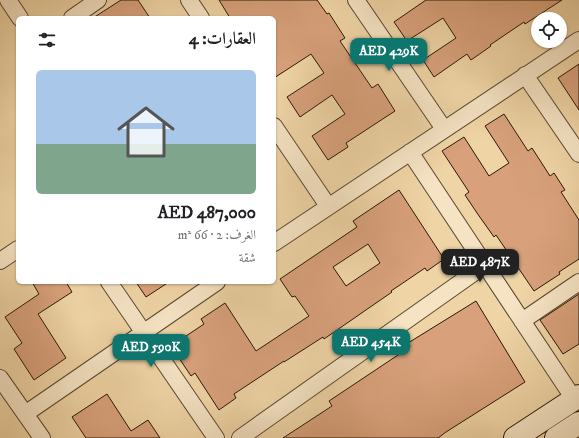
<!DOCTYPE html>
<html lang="ar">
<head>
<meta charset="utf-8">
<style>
  :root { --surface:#fff; --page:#f2f2f2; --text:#202124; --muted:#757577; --line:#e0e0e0; --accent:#0f766e }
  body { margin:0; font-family:"IM FELL DW Pica",Amiri,serif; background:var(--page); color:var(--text); direction:rtl; height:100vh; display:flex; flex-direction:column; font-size:15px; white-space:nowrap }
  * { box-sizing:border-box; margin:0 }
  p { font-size:13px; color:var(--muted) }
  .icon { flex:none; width:22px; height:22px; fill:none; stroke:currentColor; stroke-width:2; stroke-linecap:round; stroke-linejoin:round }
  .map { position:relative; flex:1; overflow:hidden; direction:ltr }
  .drawer { position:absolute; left:16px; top:16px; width:260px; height:268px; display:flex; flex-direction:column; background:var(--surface); border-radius:6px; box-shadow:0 1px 3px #0004; direction:rtl }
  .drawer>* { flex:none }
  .fabs { position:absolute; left:531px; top:12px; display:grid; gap:8px }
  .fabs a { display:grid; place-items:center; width:36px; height:36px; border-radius:50%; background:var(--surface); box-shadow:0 1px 3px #0004; font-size:20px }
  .price { position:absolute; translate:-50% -34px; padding:0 9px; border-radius:8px; background:var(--accent); color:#fff; font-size:13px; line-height:26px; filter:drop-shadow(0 1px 2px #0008) }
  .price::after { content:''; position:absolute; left:50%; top:24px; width:12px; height:9px; margin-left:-6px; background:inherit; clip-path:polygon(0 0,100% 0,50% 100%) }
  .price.on { background:#222; color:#fff }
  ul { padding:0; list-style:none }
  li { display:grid; align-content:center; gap:8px; height:212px; padding:0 20px }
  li+li { border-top:1px solid var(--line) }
  li span { display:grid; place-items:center; height:124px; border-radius:6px; color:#555 }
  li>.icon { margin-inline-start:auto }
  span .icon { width:72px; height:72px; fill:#fffc; stroke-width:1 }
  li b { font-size:17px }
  h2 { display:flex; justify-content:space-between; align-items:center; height:48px; padding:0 20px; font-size:17px }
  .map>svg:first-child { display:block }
  .building { fill:#d8a17b; stroke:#291809; fill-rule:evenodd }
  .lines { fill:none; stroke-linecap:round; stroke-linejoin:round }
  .minor-casing { stroke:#5a4730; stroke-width:18 }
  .secondary-casing { stroke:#291809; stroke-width:24 }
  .minor { stroke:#f5e3c4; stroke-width:16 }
  .secondary { stroke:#f5e3c4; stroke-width:22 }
</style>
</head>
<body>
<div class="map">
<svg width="579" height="438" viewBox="0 0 579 438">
  <rect width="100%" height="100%" fill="#efd4a5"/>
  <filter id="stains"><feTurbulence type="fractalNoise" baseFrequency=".005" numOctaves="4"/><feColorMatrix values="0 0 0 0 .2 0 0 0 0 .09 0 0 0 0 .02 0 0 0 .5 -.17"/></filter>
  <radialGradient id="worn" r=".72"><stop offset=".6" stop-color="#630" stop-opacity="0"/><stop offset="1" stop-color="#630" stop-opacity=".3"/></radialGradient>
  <path class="building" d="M 121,0 L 138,0 L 150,18 L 93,18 Z
    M 219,0 L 317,0 L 327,14 L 329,13 L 345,38 L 340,41 L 372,88 L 378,84 L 395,111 L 346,143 L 348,147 L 328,160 L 312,136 L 345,114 L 332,95 L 300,117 L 287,97 L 324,73 L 311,54 L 274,78 L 274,18 L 230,18 Z
    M 426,0 L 562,0 L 525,24 L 524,22 L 490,45 L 491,46 L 471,60 L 467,54 L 434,77 L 423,60 L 456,38 L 443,18 L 407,41 L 394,22 Z
    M 579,64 L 579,110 L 558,78 Z
    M 504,114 L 528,151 L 532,148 L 550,176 L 554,173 L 565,190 L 561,192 L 579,220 L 579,259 L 559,272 L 560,274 L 534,291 L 496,235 L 494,237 L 477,213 L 465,195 L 469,192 L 442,151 L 464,137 L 489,176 L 509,163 L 485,126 Z
    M 399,190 L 444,259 L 427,271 L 425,268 L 391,291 L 392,292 L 324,339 L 323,337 L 284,362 L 284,361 L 234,394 L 236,398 L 219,410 L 195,373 L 191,376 L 171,346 L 204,324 L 201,319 L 225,303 L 256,351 L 309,316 L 295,296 L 292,297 L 280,279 L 357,227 L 353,221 ZM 368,244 L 380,263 L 346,286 L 333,267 Z
    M 32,282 L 66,282 L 72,292 L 38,314 L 66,358 L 34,380 L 14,349 L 22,343 L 5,317 L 39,294 Z
    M 136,282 L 169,282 L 146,297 Z
    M 579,294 L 579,344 L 563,354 L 540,320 Z
    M 476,301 L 525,382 L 446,432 L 438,438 L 283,438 L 332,406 L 329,401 L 410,347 L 408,343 Z
    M 107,394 L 131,431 L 148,420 L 160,438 L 86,438 L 72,417 Z"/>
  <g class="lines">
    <g class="minor-casing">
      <path id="minor" d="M 8,0 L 20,18
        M 189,0 L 201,18
        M 356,0 L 444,129
        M 72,18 L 98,0
        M 525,75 L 579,154
        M 274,126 L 328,206
        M 410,152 L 574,399
        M 274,243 L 579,40
        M 0,261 L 18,249
        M 109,282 L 216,438
        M 522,321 L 579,282
        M 0,378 L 42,438
        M 25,414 L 217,282
        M 240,438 L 485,265"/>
    </g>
    <g class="secondary-casing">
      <path id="secondary" d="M 515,438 L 579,396
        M 556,438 L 579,423"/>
    </g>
    <use href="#minor" class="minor"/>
    <use href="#secondary" class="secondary"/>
  </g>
  <rect width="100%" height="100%" filter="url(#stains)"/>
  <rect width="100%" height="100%" fill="url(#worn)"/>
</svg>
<div class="fabs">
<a><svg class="icon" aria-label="locate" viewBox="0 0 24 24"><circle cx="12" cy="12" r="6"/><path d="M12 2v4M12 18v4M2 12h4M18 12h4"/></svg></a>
</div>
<b class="price" style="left:389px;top:72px">AED 429K</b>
<b class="price on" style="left:480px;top:283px">AED 487K</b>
<b class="price" style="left:371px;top:363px">AED 454K</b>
<b class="price" style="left:151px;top:368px">AED 590K</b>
<section class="drawer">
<h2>العقارات: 4<svg class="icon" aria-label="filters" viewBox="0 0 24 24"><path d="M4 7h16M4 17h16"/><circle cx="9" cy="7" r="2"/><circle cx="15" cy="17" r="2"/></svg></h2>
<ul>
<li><span style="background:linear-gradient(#a9c7e8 60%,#7fa58c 0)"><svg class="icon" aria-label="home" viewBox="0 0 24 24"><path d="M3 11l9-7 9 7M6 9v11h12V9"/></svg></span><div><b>AED 487,000</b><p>الغرف: 2 · 66 m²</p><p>شقة</p></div></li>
</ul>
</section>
</div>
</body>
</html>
